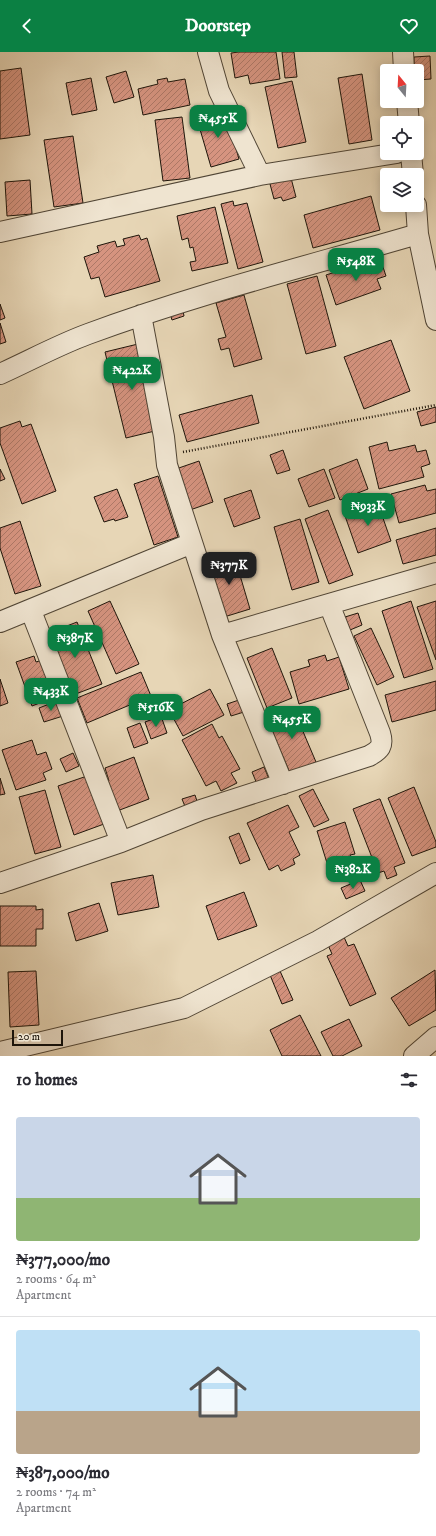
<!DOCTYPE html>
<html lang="en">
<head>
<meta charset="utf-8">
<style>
  :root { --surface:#fff; --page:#f2f2f3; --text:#2b2b33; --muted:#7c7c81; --line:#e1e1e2; --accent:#0b8043 }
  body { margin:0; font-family:"IM FELL DW Pica",serif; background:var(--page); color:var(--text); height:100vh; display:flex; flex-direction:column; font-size:15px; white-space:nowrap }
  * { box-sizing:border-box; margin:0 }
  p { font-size:13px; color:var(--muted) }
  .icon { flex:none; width:22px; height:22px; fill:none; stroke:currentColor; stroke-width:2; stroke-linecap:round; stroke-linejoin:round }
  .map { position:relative; height:1004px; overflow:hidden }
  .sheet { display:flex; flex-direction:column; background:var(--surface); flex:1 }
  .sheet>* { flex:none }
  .needle { width:26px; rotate:342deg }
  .controls { position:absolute; left:380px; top:12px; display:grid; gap:8px }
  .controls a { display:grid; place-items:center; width:44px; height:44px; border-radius:4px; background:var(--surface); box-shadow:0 2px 10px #0003; font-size:20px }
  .scale { position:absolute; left:12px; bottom:10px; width:51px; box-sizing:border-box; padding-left:4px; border:2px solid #1e150a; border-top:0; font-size:11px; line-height:14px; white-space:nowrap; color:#1e150a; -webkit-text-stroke:3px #efe4d0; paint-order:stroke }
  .price { position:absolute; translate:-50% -34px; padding:0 9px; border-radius:8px; background:var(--accent); color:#fff; font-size:13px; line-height:26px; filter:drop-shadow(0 1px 2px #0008) }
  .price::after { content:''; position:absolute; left:50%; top:24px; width:12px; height:9px; margin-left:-6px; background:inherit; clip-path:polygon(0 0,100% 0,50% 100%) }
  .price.active { background:#222; color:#fff }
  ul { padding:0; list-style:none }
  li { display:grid; align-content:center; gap:8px; height:212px; padding:0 16px }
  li+li { border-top:1px solid var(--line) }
  li span { display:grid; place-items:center; height:124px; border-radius:4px; color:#555 }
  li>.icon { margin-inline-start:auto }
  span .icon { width:72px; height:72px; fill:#fffc; stroke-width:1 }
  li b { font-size:17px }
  h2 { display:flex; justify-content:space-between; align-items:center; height:48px; padding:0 16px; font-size:17px }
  header { display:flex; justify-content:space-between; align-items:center; height:52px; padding:0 16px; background:var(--accent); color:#fff; font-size:18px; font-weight:700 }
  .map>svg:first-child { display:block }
  .building { fill:url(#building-hatch); stroke:#1e150a }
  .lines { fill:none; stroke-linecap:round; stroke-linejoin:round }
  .street-casing { stroke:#504535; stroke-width:22 }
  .path { stroke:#1e150a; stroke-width:2.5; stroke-dasharray:1 2; stroke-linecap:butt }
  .street { stroke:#efe4d0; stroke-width:20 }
</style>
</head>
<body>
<header><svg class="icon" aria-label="back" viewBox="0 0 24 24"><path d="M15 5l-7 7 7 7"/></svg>Doorstep<svg class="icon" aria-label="heart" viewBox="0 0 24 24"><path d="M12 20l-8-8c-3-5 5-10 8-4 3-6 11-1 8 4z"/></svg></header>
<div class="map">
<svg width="436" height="1004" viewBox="0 0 436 1004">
  <defs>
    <pattern id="building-hatch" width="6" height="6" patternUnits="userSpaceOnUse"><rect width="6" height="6" fill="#d69480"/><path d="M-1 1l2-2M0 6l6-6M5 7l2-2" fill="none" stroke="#ad7867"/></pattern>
  </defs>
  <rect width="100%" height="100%" fill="#e7d6b6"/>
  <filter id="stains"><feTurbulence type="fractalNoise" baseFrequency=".005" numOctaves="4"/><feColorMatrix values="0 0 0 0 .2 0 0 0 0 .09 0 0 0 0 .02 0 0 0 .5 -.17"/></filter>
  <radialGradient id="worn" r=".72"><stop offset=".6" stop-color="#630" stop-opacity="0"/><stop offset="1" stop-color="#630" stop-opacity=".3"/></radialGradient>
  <path class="building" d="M 239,0 L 276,0 L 280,27 L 250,32 L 248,23 L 235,26 L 231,1 Z
    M 282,0 L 294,0 L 297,25 L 285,26 Z
    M 430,4 L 431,27 L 417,28 L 417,19 L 414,19 L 414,5 Z
    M 21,16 L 30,83 L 0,87 L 0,19 Z
    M 126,19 L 134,45 L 114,51 L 106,25 Z
    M 362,22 L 372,88 L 349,92 L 338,26 Z
    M 91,26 L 97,58 L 72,63 L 66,31 Z
    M 167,26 L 168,30 L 185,27 L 190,53 L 143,63 L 138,37 L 158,32 L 157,28 Z
    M 292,29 L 306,90 L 278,96 L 265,35 Z
    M 225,59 L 239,107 L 211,115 L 197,67 Z
    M 182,65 L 190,126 L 163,129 L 155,68 Z
    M 73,84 L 83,151 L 54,155 L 44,88 Z
    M 291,126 L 296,145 L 283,149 L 281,145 L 274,147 L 270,132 Z
    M 30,128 L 32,162 L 7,164 L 5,130 Z
    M 371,144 L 380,178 L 313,196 L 304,163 Z
    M 233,149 L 234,154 L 247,151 L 263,210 L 238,217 L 221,152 Z
    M 215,155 L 228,211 L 192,219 L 190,210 L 196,209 L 193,195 L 190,196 L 188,186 L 182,188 L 177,164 Z
    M 139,183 L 141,188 L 147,186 L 160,229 L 105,245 L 99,225 L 91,227 L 84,205 L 99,200 L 97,194 L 115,189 L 117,195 L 125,193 L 123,187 Z
    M 380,206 L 386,224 L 377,227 L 381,237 L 336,253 L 326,223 L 351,215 L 354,223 L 363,220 L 360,213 Z
    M 317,224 L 336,294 L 306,302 L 287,232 Z
    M 244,243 L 262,307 L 234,315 L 229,296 L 221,298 L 218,287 L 226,285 L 216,251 Z
    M 0,252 L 5,266 L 0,268 Z
    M 182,254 L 184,264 L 172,268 L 169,258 Z
    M 0,271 L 6,290 L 0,292 Z
    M 391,288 L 410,339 L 364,357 L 344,305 Z
    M 138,292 L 159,378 L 126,386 L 105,300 Z
    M 252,343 L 259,371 L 187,390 L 179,363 Z
    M 436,355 L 436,370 L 421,374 L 417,360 Z
    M 20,369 L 22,375 L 31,372 L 56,439 L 22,452 L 0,391 L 0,376 Z
    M 387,390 L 389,399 L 415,393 L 417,400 L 426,398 L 430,412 L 421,415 L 424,425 L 379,437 L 369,395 Z
    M 283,398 L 290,418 L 277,422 L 270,403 Z
    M 357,407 L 368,437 L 340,448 L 329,418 Z
    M 199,409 L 213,450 L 187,459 L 173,418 Z
    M 0,417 L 5,427 L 0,429 Z
    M 324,417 L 335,446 L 309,455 L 298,427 Z
    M 158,424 L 178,485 L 154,493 L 134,432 Z
    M 425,433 L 427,439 L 436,437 L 436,461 L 399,471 L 391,442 Z
    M 117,437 L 128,465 L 115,469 L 114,467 L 104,470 L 94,445 Z
    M 251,438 L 260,466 L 234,475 L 224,447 Z
    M 377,449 L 391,489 L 358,501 L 344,461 Z
    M 328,458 L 353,523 L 329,532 L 305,467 Z
    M 300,467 L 319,530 L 292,538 L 274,475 Z
    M 20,469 L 41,534 L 15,542 L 0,496 L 0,476 Z
    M 436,476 L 436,503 L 403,512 L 396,488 Z
    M 234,503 L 250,557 L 224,565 L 208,511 Z
    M 110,549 L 139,612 L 116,622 L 88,559 Z
    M 411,549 L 433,617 L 404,626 L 382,559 Z
    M 436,549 L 436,608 L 417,555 Z
    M 358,561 L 362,573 L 350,578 L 345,565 Z
    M 77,570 L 102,632 L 73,643 L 49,581 Z
    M 371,576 L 394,625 L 377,633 L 354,584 Z
    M 272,596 L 292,646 L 267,656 L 247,606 Z
    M 325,603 L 327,609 L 339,605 L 349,637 L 299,652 L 290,620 L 310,614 L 308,608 Z
    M 34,604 L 36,610 L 42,608 L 55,645 L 32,654 L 16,610 Z
    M 141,620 L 151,644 L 87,671 L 77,646 Z
    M 0,627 L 8,651 L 0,654 Z
    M 436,629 L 436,658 L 392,670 L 385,643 Z
    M 210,637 L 224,663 L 183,684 L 169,658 Z
    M 239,648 L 244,660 L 231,664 L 227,652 Z
    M 57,649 L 63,664 L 44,670 L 39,656 Z
    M 293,656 L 316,710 L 290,721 L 267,667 Z
    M 161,664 L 167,681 L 151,687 L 145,670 Z
    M 140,671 L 148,691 L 134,696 L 127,676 Z
    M 212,672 L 219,686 L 222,684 L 240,717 L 231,721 L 237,731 L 221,739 L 216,729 L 206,734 L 182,688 Z
    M 32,688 L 37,703 L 46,700 L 52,717 L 43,721 L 46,728 L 16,738 L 2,698 Z
    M 73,701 L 79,714 L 66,720 L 60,707 Z
    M 134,705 L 149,747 L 117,759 L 106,730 L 109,729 L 105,716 Z
    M 264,715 L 269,727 L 257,732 L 252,720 Z
    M 87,724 L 104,772 L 74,783 L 58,734 Z
    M 0,726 L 5,742 L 0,743 Z
    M 414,735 L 436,790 L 436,795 L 412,804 L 388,746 Z
    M 313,737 L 329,768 L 314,775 L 299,744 Z
    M 45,738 L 61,795 L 35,802 L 19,745 Z
    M 195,743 L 198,752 L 186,757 L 182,747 Z
    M 379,747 L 380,747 L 405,811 L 394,815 L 397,823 L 387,827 L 384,819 L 378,821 L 353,757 Z
    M 288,753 L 299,775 L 289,780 L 300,803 L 293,807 L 295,812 L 281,819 L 278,813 L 269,818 L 247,771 Z
    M 345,770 L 355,802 L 350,803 L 354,814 L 340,818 L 337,808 L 327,811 L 317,779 Z
    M 239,781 L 250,808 L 240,812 L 229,785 Z
    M 153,823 L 159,855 L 118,863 L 111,831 Z
    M 360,828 L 365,839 L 346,847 L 341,836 Z
    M 244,840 L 257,874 L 218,888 L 206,854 Z
    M 99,851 L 108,879 L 76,889 L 68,861 Z
    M 0,854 L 36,854 L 36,858 L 43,857 L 43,877 L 36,877 L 36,894 L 0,894 Z
    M 344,885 L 348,894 L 354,892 L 376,942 L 350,954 L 327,904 L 332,902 L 328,893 Z
    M 435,918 L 436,958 L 409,974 L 391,946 Z
    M 36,919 L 39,973 L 10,975 L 8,920 Z
    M 280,919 L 293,948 L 282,952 L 270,923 Z
    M 300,963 L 321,1004 L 282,1004 L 270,978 Z
    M 349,967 L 362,994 L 342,1004 L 333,1004 L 321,980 Z"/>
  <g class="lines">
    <g class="street-casing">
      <path id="street" d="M 208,0 L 219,39 L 260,123
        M 403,0 L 404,19
        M 407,49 L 409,71
        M 411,101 L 413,123
        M 416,153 L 418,182 L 436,268
        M 0,180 L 260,123 L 397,101
        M 141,263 L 164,385 L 167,413 L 222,583 L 283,732
        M 0,322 C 29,309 58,293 88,282 C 196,242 308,214 418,182
        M 31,559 L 121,790
        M 0,570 L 192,491
        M 222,583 L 436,521
        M 0,831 L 121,790 L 201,758 L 369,704 C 380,698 384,694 380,681 L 329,552
        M 0,1000 L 184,956 L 318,889 L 436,821
        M 414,1004 L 436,985"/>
    </g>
    <path class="path" d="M 183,400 L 436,353"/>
    <use href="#street" class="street"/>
  </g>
  <rect width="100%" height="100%" filter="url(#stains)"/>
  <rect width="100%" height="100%" fill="url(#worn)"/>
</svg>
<div class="controls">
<a><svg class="needle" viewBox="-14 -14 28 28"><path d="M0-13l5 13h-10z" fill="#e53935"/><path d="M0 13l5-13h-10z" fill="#7c7c81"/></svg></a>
<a><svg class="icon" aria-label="locate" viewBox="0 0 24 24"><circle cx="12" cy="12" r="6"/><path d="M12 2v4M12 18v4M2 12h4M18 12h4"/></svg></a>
<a><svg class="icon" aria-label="layers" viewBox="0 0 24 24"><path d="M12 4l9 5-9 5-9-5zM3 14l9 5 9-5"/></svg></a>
</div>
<div class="scale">20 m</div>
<b class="price" style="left:218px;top:87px">₦455K</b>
<b class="price" style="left:356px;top:230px">₦548K</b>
<b class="price" style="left:132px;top:339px">₦422K</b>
<b class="price" style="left:368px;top:475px">₦933K</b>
<b class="price active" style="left:229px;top:534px">₦377K</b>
<b class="price" style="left:75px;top:607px">₦387K</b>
<b class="price" style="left:51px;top:660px">₦433K</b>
<b class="price" style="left:156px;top:676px">₦516K</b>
<b class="price" style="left:292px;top:688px">₦455K</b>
<b class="price" style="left:353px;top:838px">₦382K</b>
</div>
<section class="sheet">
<h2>10 homes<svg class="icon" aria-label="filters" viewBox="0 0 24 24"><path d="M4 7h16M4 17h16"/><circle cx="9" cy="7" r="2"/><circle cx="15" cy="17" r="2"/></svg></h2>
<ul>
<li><span style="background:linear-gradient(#c9d6e8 65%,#8fb573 0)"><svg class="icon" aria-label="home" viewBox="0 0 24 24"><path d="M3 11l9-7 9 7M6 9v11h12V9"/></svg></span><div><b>₦377,000/mo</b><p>2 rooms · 64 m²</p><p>Apartment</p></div></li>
<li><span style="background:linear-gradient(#bfe0f5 65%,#b9a48a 0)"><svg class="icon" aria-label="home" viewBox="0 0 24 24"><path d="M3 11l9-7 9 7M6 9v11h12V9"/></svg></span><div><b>₦387,000/mo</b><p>2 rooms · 74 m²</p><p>Apartment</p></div></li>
</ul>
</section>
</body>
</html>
